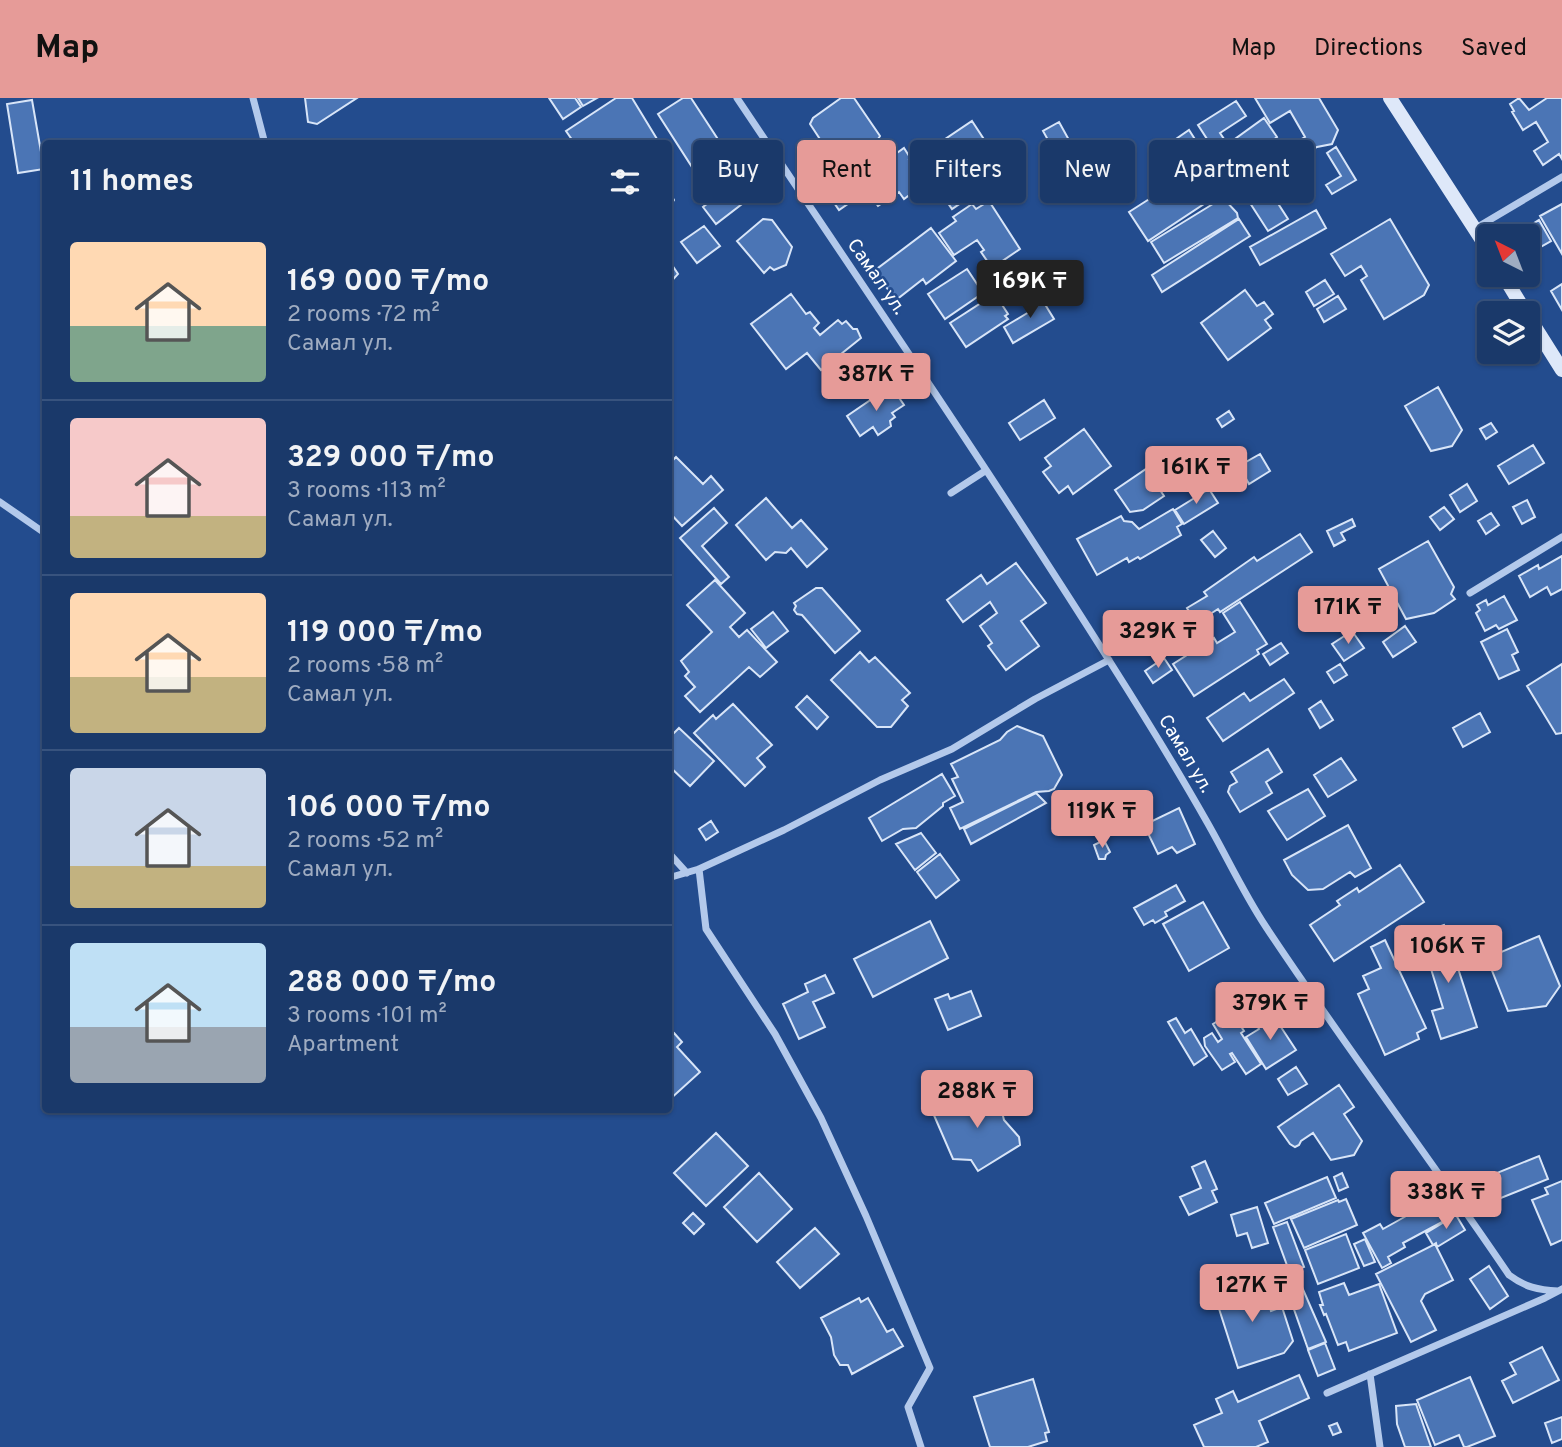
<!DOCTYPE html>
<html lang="en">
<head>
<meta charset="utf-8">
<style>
  :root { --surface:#1a396a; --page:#274472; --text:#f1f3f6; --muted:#9facc1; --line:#38537e; --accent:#e69b98 }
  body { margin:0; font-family:Overpass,sans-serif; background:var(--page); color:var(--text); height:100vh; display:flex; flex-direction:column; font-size:26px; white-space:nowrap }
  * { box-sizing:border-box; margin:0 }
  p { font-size:23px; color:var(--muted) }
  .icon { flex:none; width:38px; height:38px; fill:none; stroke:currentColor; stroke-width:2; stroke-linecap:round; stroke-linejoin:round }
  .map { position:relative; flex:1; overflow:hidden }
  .panel { position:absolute; left:42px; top:42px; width:630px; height:973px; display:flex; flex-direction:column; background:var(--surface); border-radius:7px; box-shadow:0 2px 5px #0004,0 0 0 2px var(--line) }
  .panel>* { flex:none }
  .banner { position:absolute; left:693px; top:42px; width:665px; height:63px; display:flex; gap:14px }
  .needle { width:46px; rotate:318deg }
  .tools { position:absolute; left:1477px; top:126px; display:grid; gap:14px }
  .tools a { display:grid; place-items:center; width:63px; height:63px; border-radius:7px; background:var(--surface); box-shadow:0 2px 5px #0004,0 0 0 2px var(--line); font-size:35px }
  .price { position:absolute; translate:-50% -60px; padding:0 16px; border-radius:7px; background:var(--accent); color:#111; font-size:23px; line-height:46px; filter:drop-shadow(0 2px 4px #0008) }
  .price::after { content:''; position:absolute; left:50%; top:42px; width:21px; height:16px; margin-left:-10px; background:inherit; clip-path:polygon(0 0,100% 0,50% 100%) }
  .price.selected { background:#222; color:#fff }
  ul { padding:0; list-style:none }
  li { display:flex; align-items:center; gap:21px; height:175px; padding:0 28px }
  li+li { border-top:2px solid var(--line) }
  li span { display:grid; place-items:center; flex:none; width:196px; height:140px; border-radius:7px; color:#555 }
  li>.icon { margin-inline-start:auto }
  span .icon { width:84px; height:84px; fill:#fffc; stroke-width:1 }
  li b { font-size:30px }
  h2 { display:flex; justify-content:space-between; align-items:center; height:84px; padding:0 28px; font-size:30px }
  .pill { padding:0 24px; border-radius:7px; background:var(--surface); box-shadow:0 2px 5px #0004,0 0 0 2px var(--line); font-size:24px; line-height:63px }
  .pill.selected { background:var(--accent); color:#111 }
  header { display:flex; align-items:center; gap:42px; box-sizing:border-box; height:98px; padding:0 35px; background:var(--accent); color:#111 }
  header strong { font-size:33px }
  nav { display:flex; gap:38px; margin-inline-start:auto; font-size:24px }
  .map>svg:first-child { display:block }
  .building { fill:#4b75b5; stroke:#d8e5f8; stroke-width:2 }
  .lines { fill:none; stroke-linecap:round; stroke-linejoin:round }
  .street { stroke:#b3c9eb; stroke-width:7 }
  .secondary { stroke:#dee8f9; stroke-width:14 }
  .labels { text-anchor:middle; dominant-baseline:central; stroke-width:5; stroke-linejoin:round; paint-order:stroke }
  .street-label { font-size:19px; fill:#fff; stroke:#234c8e }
</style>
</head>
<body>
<header>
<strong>Map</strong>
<nav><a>Map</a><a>Directions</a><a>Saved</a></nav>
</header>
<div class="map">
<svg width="1562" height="1349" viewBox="0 0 1562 1349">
  <rect width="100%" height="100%" fill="#234c8e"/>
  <path class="building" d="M 305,0 L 357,0 L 317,26 L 308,24 Z
    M 549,0 L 575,0 L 581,9 L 563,21 Z
    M 578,0 L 597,0 L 583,8 Z
    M 616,0 L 632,0 L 657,41 L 650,46 L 575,46 L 566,33 Z
    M 683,0 L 691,0 L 723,49 L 692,69 L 658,16 Z
    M 841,0 L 854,0 L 880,38 L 874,47 L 839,70 L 810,26 L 813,20 Z
    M 1255,0 L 1319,0 L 1338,32 L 1332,46 L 1317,49 L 1300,59 L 1293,46 L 1305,39 L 1290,13 L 1270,25 Z
    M 1519,0 L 1529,12 L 1547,0 L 1562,0 L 1562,61 L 1559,56 L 1543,67 L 1534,53 L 1548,44 L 1536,24 L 1523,32 L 1512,14 L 1514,13 L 1510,6 Z
    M 32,2 L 44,71 L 18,75 L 7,6 Z
    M 1236,3 L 1246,18 L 1220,35 L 1224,41 L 1214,47 L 1217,51 L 1193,67 L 1181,49 L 1178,52 L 1173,43 L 1189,32 L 1198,46 L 1207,41 L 1198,27 Z
    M 1264,20 L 1277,39 L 1224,78 L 1210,59 Z
    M 972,23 L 993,55 L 996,53 L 1002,63 L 998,65 L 1005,75 L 952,111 L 917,60 Z
    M 1059,24 L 1074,51 L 1058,60 L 1043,33 Z
    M 1336,49 L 1356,82 L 1332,96 L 1326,87 L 1341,78 L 1327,55 Z
    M 904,50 L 911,61 L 909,62 L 913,69 L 916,67 L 924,77 L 911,86 L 916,92 L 904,101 L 899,94 L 878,108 L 859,82 Z
    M 1204,66 L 1222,92 L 1219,96 L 1148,143 L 1129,114 Z
    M 852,75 L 865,94 L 839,112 L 826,93 Z
    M 742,78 L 755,96 L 716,126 L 703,109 Z
    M 1302,81 L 1308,93 L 1295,101 L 1289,89 Z
    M 1268,90 L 1288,121 L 1268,133 L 1250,105 L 1253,103 L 1250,99 Z
    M 668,92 L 674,102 L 669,110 L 668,110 Z
    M 1221,101 L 1226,103 L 1237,115 L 1238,120 L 1164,165 L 1151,144 Z
    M 989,103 L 1020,151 L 992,170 L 981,154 L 984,152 L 977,142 L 954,157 L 939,135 L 956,123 L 953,119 L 972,106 L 976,111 Z
    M 1562,106 L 1562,156 L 1540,118 Z
    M 1316,112 L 1326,130 L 1260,167 L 1250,149 Z
    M 763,121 L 772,122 L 792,149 L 786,167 L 774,172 L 770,169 L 764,175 L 737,143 Z
    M 1239,121 L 1250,138 L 1162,194 L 1152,177 Z
    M 1390,121 L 1429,187 L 1424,197 L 1384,221 L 1361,182 L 1367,178 L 1361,168 L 1345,178 L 1331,156 Z
    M 1539,122 L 1551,143 L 1528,156 L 1528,138 L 1515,137 Z
    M 704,128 L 720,148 L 697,165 L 681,144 Z
    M 931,130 L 956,163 L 926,186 L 923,181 L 896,202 L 874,173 Z
    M 668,161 L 678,176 L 668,187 Z
    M 1035,167 L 1041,174 L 1033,181 L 1027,173 Z
    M 967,171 L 983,195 L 945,221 L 928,196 Z
    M 1325,182 L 1334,196 L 1314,208 L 1306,194 Z
    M 1562,186 L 1562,212 L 1551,193 Z
    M 1245,192 L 1257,208 L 1264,204 L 1273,216 L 1265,222 L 1271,230 L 1228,262 L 1201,225 Z
    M 1038,195 L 1054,221 L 1013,245 L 1004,229 L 1034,211 L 1028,201 Z
    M 791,196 L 806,216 L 810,214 L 819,225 L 814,230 L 820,237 L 838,222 L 842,226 L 846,223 L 853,231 L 857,231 L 861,240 L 821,272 L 807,255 L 786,271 L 751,226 Z
    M 995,196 L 1008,216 L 1005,218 L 1008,221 L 966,249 L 950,225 Z
    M 1338,198 L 1346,211 L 1324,224 L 1317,211 Z
    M 891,288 L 904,307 L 892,315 L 895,319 L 890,323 L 891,328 L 878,337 L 873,329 L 860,338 L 847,318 Z
    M 1438,289 L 1462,332 L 1452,348 L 1431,353 L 1405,308 Z
    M 1044,302 L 1055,320 L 1020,342 L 1009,325 Z
    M 1229,313 L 1234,321 L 1222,329 L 1217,321 Z
    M 1491,325 L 1497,334 L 1486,341 L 1480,331 Z
    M 1084,331 L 1111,368 L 1073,396 L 1068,388 L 1059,395 L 1043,374 L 1051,368 L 1045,360 Z
    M 1533,347 L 1544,365 L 1509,386 L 1498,368 Z
    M 1260,356 L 1270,373 L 1249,386 L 1239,368 Z
    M 676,359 L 703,386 L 711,378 L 723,392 L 682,428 L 668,413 L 668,360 L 673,362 Z
    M 1146,371 L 1164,398 L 1143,412 L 1130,414 L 1115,392 Z
    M 1467,386 L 1477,403 L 1460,414 L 1450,397 Z
    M 1209,391 L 1218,405 L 1184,426 L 1175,412 Z
    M 766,400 L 792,430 L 801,422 L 827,451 L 807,469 L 791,450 L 786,455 L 775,454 L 766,462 L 736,427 Z
    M 1527,402 L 1535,419 L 1522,426 L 1513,409 Z
    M 1444,409 L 1454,421 L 1440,432 L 1430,419 Z
    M 714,410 L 727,425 L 702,448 L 729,479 L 721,486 L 680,440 Z
    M 1173,411 L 1182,426 L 1177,429 L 1181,437 L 1140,461 L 1138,459 L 1129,464 L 1127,460 L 1097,477 L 1077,441 L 1121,418 L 1124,423 L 1132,424 L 1139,431 Z
    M 1491,415 L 1499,427 L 1486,436 L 1478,423 Z
    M 1352,421 L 1355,428 L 1341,435 L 1345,442 L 1334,448 L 1327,433 Z
    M 1213,433 L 1226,450 L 1215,459 L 1201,442 Z
    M 1300,436 L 1312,454 L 1220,514 L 1218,511 L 1196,525 L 1187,510 L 1207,498 L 1204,494 L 1254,459 L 1257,463 Z
    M 1428,443 L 1454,489 L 1451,496 L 1455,501 L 1434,515 L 1406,521 L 1379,471 Z
    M 1562,458 L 1562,491 L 1551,497 L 1547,489 L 1530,499 L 1519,478 L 1538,467 L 1539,471 Z
    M 1016,465 L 1046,505 L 1021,523 L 1039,548 L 1006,572 L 988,548 L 992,545 L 980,528 L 997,515 L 990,504 L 963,524 L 947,502 L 981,477 L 987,486 Z
    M 715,482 L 745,515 L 730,529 L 739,539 L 747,532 L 777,564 L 760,579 L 749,569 L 700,614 L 685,598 L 695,589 L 685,578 L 689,574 L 681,563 L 712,534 L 687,507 Z
    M 816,490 L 822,490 L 860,533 L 835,555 L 802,517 L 797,516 L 794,512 L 796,508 L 794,505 Z
    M 1504,498 L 1517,522 L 1499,531 L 1496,527 L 1485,533 L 1476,515 L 1480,512 L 1477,507 L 1486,502 L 1488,507 Z
    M 1240,504 L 1267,546 L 1257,552 L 1259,556 L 1194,598 L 1173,566 L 1214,540 L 1217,545 L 1235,534 L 1223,515 Z
    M 773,514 L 788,533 L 766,550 L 751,531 Z
    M 1405,528 L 1416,544 L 1393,559 L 1383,544 Z
    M 1507,531 L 1518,554 L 1512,557 L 1519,572 L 1499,581 L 1481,544 Z
    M 1352,533 L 1364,550 L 1344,563 L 1332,546 Z
    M 1281,545 L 1288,555 L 1270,567 L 1263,556 Z
    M 860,554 L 869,564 L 875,559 L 910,595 L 902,602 L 908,608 L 891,629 L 877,629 L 831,582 Z
    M 1164,560 L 1172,572 L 1153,585 L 1145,573 Z
    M 1340,566 L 1347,577 L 1334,585 L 1327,574 Z
    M 1562,566 L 1562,635 L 1556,636 L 1527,588 Z
    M 1284,581 L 1294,595 L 1223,643 L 1207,620 L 1244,595 L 1250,603 Z
    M 807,598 L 828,619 L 817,631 L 796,609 Z
    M 1321,603 L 1333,622 L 1320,630 L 1309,611 Z
    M 733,606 L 772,647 L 757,660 L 765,669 L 745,688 L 694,635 L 713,617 L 716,621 Z
    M 1480,615 L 1490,634 L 1463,649 L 1453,630 Z
    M 1017,628 L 1043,638 L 1062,677 L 1054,691 L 1049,693 L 1036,694 L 960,731 L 950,710 L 963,704 L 952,681 L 958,679 L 951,666 L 1000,642 L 1007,634 Z
    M 679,630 L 714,663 L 690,688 L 668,667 L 668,634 L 670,632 L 674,635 Z
    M 1268,651 L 1282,674 L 1266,684 L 1272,695 L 1240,714 L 1228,694 L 1230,688 L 1237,684 L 1231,674 Z
    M 1341,660 L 1356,682 L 1328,699 L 1314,677 Z
    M 942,676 L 955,698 L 943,705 L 943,708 L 916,730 L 903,731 L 882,743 L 869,720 Z
    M 1308,691 L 1325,718 L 1287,742 L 1268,713 Z
    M 1036,695 L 1046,705 L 971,746 L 964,731 Z
    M 1179,710 L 1195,746 L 1177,755 L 1172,749 L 1158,756 L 1144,727 Z
    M 711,723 L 718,734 L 706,742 L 699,731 Z
    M 1348,727 L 1371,770 L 1355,779 L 1350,774 L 1323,791 L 1308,792 L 1292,777 L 1284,762 Z
    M 921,735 L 936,755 L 915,772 L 896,746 Z
    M 1104,742 L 1110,754 L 1106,757 L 1105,761 L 1099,761 L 1094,747 Z
    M 940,756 L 959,782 L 936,800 L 917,774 Z
    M 1400,767 L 1424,804 L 1334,863 L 1310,827 L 1340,807 L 1337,803 L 1357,790 L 1359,794 Z
    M 1176,787 L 1185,803 L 1165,814 L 1167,818 L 1155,825 L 1153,822 L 1144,827 L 1134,810 Z
    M 1203,804 L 1229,850 L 1189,873 L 1163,826 Z
    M 930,823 L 948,860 L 873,899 L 854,861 Z
    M 1444,827 L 1477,929 L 1441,941 L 1432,913 L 1443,910 L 1420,835 Z
    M 1539,838 L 1560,888 L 1546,908 L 1508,913 L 1487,860 Z
    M 1385,842 L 1426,930 L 1417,935 L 1419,941 L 1385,957 L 1358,896 L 1369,891 L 1363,878 L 1381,870 L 1371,849 Z
    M 825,877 L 834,895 L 813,904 L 825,929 L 799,941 L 783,906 L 808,894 L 805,886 Z
    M 971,893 L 981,918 L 948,932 L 935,901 L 948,896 L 950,901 Z
    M 1232,914 L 1244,933 L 1241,935 L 1261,966 L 1246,976 L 1232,955 L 1230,956 L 1235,964 L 1222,972 L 1205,948 L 1204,940 L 1212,935 L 1218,944 L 1222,941 L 1213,926 Z
    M 1267,917 L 1272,926 L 1277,923 L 1296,952 L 1266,971 L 1246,939 L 1259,931 L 1255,924 Z
    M 1176,920 L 1185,935 L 1191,931 L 1207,958 L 1194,967 L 1168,924 Z
    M 674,935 L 682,944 L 677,949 L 700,974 L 668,1003 L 668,939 Z
    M 1296,969 L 1307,986 L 1288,997 L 1278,981 Z
    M 1339,987 L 1354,1009 L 1344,1016 L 1362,1043 L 1354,1057 L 1331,1062 L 1313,1035 L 1301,1043 L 1299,1047 L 1295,1049 L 1290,1046 L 1278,1029 Z
    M 984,992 L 987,1000 L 996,1002 L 1000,1006 L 1004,1022 L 1019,1039 L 1020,1047 L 978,1073 L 971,1062 L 953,1061 L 933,1015 Z
    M 716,1035 L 748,1068 L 706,1108 L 674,1075 Z
    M 1539,1058 L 1548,1081 L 1491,1104 L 1482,1081 Z
    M 1205,1063 L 1217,1091 L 1212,1093 L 1217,1104 L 1189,1117 L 1180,1099 L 1201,1090 L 1192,1069 Z
    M 759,1075 L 792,1111 L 757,1144 L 724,1109 Z
    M 1342,1075 L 1348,1089 L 1339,1093 L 1334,1079 Z
    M 1327,1079 L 1336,1100 L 1274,1126 L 1265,1105 Z
    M 1562,1083 L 1562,1142 L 1551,1147 L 1532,1102 L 1548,1096 L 1545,1090 Z
    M 1346,1101 L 1357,1127 L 1304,1150 L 1291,1121 L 1338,1102 L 1339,1104 Z
    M 1433,1103 L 1444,1123 L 1403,1145 L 1405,1149 L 1388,1159 L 1391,1165 L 1382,1170 L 1363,1135 L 1380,1126 L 1383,1131 Z
    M 1257,1109 L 1268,1145 L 1252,1150 L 1247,1135 L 1237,1138 L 1231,1117 Z
    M 693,1115 L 704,1126 L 694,1136 L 683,1125 Z
    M 1456,1117 L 1465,1132 L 1437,1149 L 1436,1145 L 1433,1147 L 1426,1135 Z
    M 1287,1124 L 1304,1169 L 1296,1172 L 1295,1168 L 1288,1170 L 1273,1129 Z
    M 815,1130 L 839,1156 L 800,1190 L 777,1164 Z
    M 1346,1136 L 1359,1170 L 1318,1186 L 1305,1152 Z
    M 1365,1141 L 1375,1164 L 1364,1168 L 1354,1146 Z
    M 1435,1146 L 1453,1182 L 1425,1196 L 1421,1203 L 1436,1232 L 1411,1244 L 1376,1176 Z
    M 1489,1168 L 1508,1198 L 1490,1211 L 1470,1181 Z
    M 1298,1180 L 1326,1244 L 1308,1251 L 1285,1186 Z
    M 1238,1184 L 1241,1193 L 1263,1186 L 1271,1213 L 1282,1209 L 1293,1243 L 1284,1255 L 1238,1270 L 1213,1192 Z
    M 1344,1185 L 1349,1197 L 1379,1186 L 1397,1235 L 1349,1253 L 1346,1244 L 1338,1247 L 1326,1216 L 1324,1217 L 1320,1207 L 1323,1207 L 1319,1194 Z
    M 859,1200 L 861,1204 L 868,1200 L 887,1234 L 893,1231 L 903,1248 L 852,1276 L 848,1267 L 840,1267 L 834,1257 L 831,1239 L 821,1220 Z
    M 1325,1245 L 1335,1271 L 1318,1278 L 1308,1252 Z
    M 1542,1249 L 1559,1282 L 1513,1305 L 1502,1283 L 1516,1276 L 1510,1265 Z
    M 1299,1277 L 1309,1300 L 1259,1323 L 1268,1344 L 1256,1349 L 1204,1349 L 1194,1327 L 1222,1315 L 1216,1301 L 1233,1293 L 1238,1304 Z
    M 1470,1279 L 1495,1338 L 1467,1349 L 1464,1349 L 1459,1337 L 1435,1347 L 1417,1302 Z
    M 1033,1281 L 1049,1334 L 1045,1335 L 1047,1343 L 1028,1349 L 990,1349 L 974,1299 Z
    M 1416,1306 L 1431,1349 L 1405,1349 L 1397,1326 L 1396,1308 Z
    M 1562,1319 L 1562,1341 L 1552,1345 L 1545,1325 Z
    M 1337,1325 L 1341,1334 L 1333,1337 L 1329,1328 Z"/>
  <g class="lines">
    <path class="street" d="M 253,0 L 265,46
      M 737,0 C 863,188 991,375 1112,567 C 1145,619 1177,671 1207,724 C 1227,759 1244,796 1266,829 C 1344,947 1430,1060 1509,1177 C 1525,1189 1538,1192 1558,1193
      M 1476,130 L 1562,79
      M 951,395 L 985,373
      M 0,404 L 46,436
      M 1470,495 L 1562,439
      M 668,754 L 687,775
      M 699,771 L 706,831 L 775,936 L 821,1020 L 866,1118 L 930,1270 L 908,1309 L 921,1349
      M 668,780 L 699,771 L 784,732 L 880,682 L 952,651 L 1035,601 L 1109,562
      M 1370,1276 L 1380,1349
      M 1327,1295 L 1545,1200 L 1562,1191"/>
    <path class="secondary" d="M 1390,0 L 1489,153
      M 1503,177 L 1526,215
      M 1528,218 L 1562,272"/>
  </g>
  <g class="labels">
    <g class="street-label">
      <text transform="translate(876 179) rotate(55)">Самал ул.</text>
      <text transform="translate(1185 656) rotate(59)">Самал ул.</text>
    </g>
  </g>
</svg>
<div class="tools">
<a><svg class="needle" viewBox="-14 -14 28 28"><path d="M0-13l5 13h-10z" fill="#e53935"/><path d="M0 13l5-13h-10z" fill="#9facc1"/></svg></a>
<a><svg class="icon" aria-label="layers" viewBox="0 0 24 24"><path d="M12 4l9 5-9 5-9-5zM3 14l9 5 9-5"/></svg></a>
</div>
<b class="price selected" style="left:1030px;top:222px">169K ₸</b>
<b class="price" style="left:876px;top:315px">387K ₸</b>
<b class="price" style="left:1196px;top:408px">161K ₸</b>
<b class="price" style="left:1348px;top:548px">171K ₸</b>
<b class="price" style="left:1158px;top:572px">329K ₸</b>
<b class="price" style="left:1102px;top:752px">119K ₸</b>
<b class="price" style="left:1448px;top:887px">106K ₸</b>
<b class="price" style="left:1270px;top:944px">379K ₸</b>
<b class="price" style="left:977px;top:1032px">288K ₸</b>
<b class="price" style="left:1446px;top:1133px">338K ₸</b>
<b class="price" style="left:1252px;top:1226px">127K ₸</b>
<div class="banner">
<a class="pill">Buy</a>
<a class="pill selected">Rent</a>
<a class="pill">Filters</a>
<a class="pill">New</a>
<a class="pill">Apartment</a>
</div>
<section class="panel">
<h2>11 homes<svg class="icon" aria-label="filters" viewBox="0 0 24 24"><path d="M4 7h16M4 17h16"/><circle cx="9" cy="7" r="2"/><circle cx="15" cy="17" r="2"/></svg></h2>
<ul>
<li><span style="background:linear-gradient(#ffd9b3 60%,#7fa58c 0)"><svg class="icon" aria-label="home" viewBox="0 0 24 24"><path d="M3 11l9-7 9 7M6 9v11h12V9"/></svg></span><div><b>169 000 ₸/mo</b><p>2 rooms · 72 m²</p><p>Самал ул.</p></div></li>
<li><span style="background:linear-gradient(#f6c9c9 70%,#c2b280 0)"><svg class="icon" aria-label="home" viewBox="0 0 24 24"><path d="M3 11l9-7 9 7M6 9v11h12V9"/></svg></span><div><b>329 000 ₸/mo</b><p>3 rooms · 113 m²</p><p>Самал ул.</p></div></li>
<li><span style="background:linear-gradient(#ffd9b3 60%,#c2b280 0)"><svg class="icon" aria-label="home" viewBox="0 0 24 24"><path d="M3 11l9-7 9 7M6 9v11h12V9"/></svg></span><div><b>119 000 ₸/mo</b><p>2 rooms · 58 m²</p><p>Самал ул.</p></div></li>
<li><span style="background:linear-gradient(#c9d6e8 70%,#c2b280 0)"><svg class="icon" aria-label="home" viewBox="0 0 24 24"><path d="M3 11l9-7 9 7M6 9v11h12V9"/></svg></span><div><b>106 000 ₸/mo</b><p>2 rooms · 52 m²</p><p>Самал ул.</p></div></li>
<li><span style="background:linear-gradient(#bfe0f5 60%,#9aa5b1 0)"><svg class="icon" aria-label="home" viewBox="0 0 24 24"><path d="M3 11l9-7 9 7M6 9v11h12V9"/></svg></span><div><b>288 000 ₸/mo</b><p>3 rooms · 101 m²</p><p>Apartment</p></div></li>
</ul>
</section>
</div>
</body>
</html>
